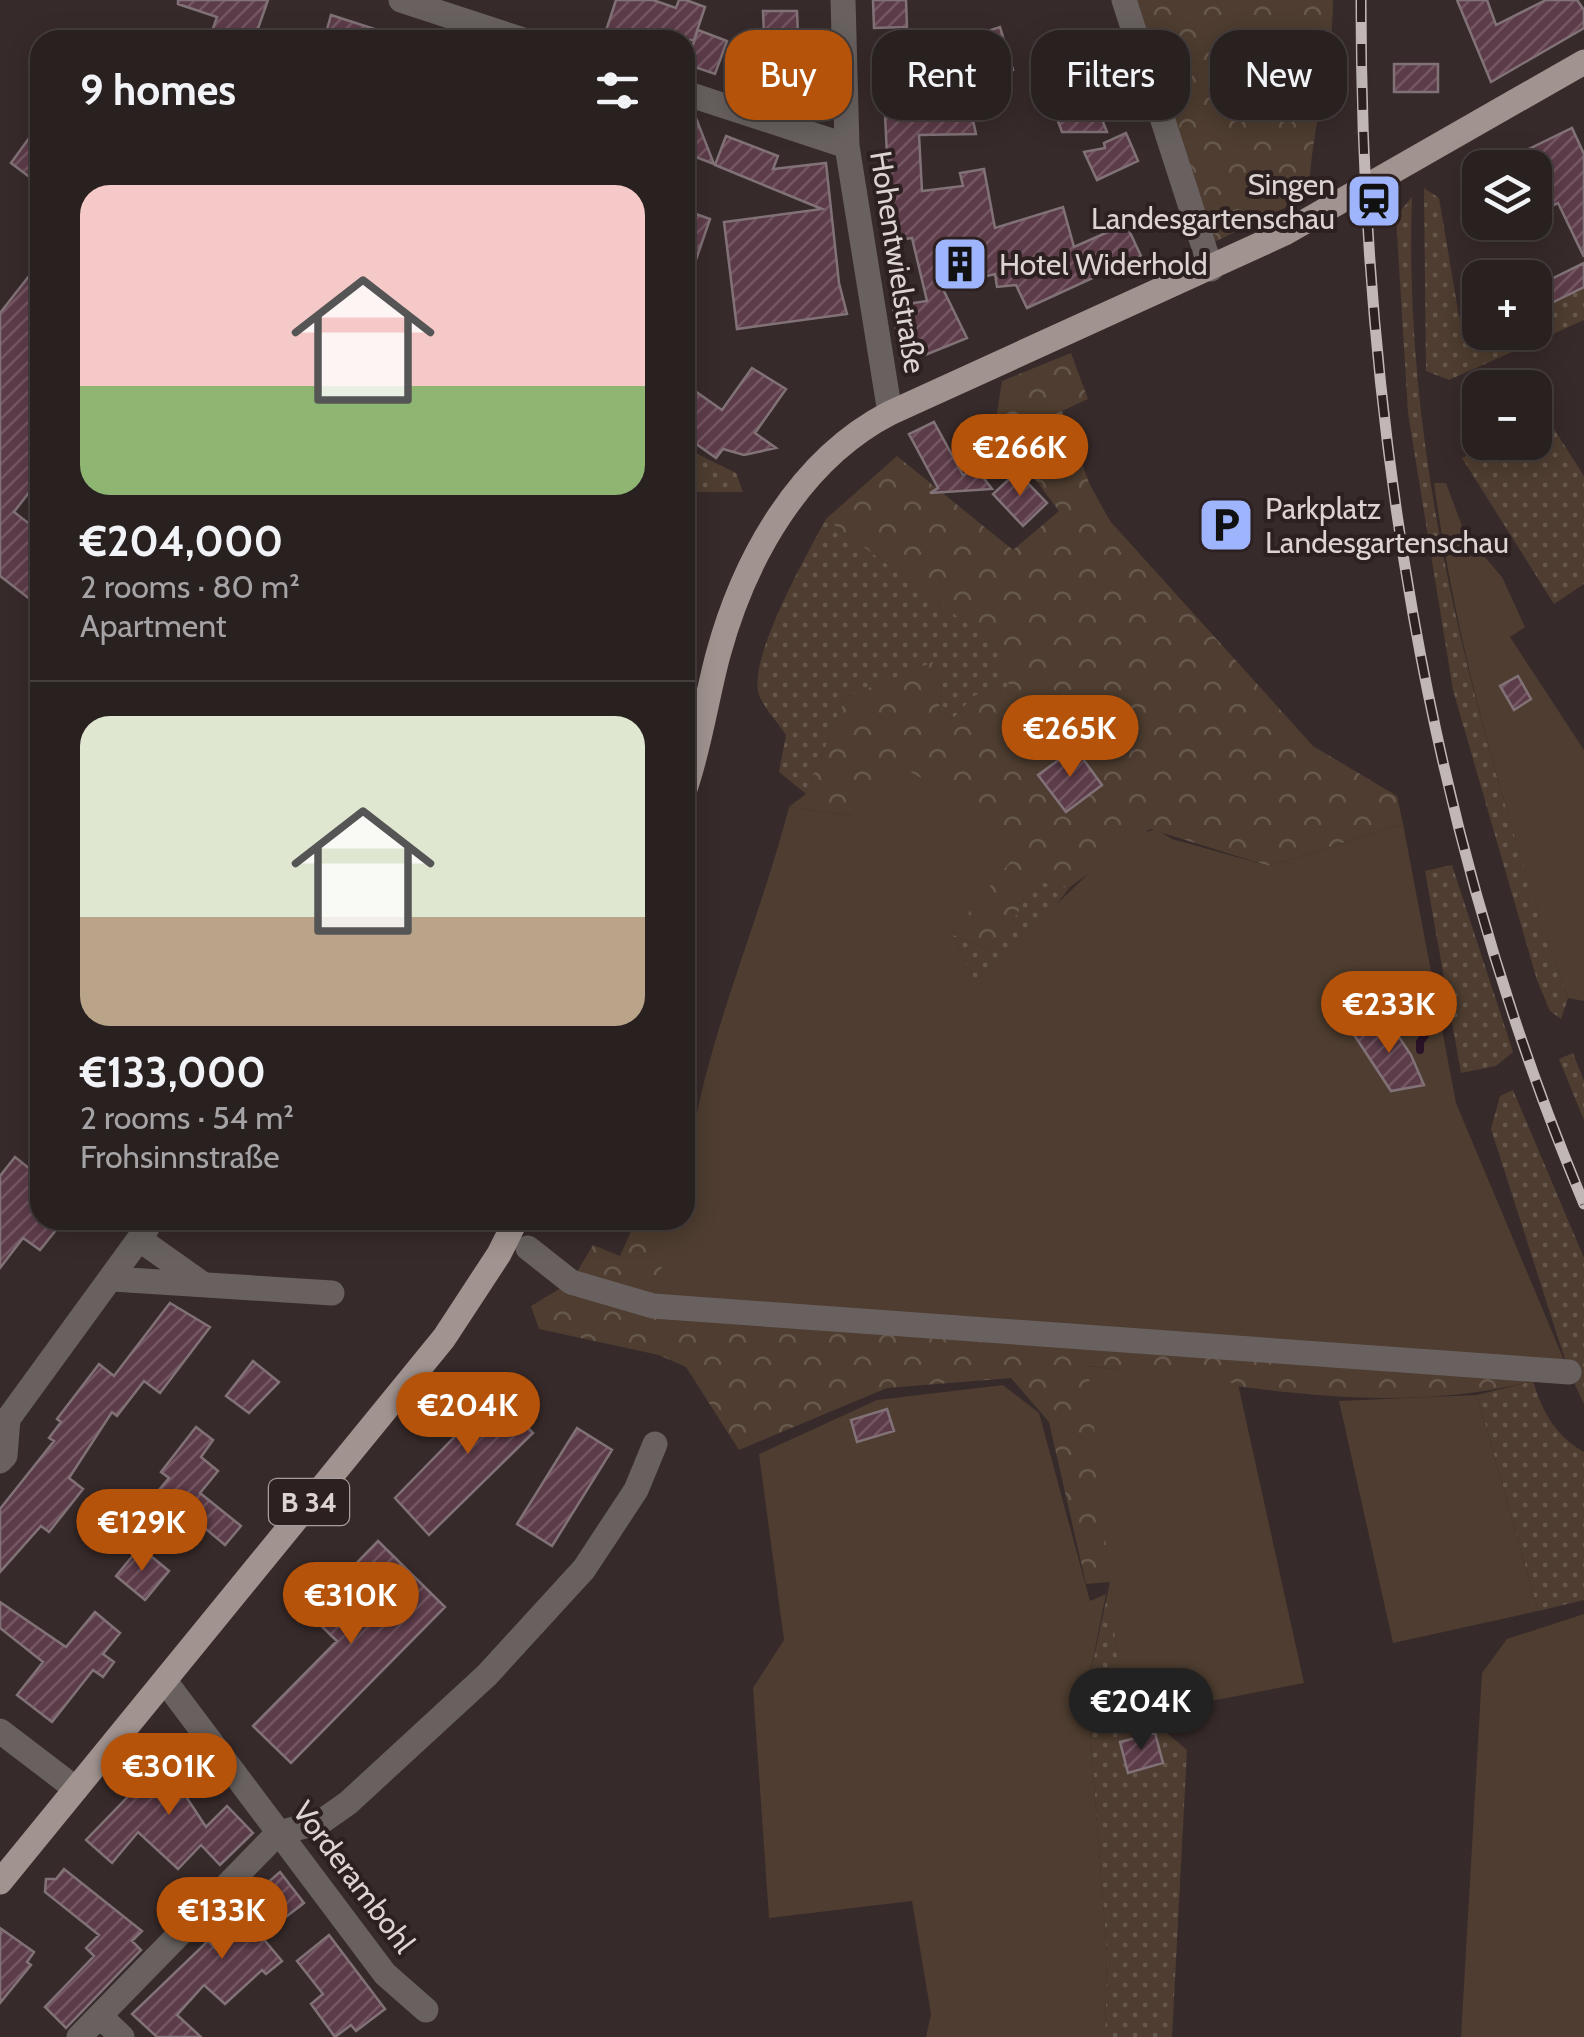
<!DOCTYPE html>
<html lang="en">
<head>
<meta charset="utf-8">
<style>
  :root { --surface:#292020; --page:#312829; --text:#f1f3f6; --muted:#a5a3a5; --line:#453e3e; --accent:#b45309 }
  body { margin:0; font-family:Cabin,sans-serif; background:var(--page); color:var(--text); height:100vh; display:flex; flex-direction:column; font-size:38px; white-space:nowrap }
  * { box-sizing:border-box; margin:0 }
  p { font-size:32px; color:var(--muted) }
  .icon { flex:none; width:55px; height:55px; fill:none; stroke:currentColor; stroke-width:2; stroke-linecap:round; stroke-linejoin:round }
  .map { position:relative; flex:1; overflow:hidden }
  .sheet { position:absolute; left:30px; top:30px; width:665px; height:1200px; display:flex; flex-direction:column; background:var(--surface); border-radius:30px; box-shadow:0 5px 25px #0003,0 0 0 2px var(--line) }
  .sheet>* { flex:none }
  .hud { position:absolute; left:725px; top:30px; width:708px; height:90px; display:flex; gap:20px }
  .controls { position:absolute; left:1462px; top:150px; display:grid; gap:20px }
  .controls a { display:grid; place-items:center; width:90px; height:90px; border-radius:20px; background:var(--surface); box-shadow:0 5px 25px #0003,0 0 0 2px var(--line); font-size:50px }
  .price { position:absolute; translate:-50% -85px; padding:0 22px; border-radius:35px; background:var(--accent); color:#fff; font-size:32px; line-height:65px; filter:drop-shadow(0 2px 5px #0008) }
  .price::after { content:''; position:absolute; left:50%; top:60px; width:30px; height:22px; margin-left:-15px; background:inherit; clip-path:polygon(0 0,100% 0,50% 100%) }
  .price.on { background:#222; color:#fff }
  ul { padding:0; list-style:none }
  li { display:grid; align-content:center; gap:20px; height:530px; padding:0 50px }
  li+li { border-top:2px solid var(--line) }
  li span { display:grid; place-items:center; height:310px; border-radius:30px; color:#555 }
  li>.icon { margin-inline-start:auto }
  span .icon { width:180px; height:180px; fill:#fffc; stroke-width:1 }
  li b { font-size:42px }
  h2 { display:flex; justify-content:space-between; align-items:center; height:120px; padding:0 50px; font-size:42px }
  .pill { padding:0 35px; border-radius:30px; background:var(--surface); box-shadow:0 5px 25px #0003,0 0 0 2px var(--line); font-size:35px; line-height:90px }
  .pill.on { background:var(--accent); color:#fff }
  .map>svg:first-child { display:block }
  .grass { fill:url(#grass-dots) }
  .forest { fill:url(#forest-crowns) }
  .garden { fill:#4e3d30 }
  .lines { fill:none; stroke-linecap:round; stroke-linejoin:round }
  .stream { stroke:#2c1428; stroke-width:8 }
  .building { fill:url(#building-hatch); stroke:#817277; stroke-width:2.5 }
  .minor { stroke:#68615f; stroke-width:25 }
  .primary { stroke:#a19490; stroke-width:25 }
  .rail-casing { stroke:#c1b7b7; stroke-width:11 }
  .rail { stroke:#2d2021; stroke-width:8; stroke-dasharray:22; stroke-linecap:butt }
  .labels { text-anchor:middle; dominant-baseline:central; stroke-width:8; stroke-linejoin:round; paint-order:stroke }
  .shield { fill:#2d2021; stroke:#a89d9e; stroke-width:2.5 }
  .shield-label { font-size:28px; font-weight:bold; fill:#dcd3d3 }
  .poi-label { font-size:30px; fill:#dcd3d3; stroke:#2d2021; text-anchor:start }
  .street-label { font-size:30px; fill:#dcd3d3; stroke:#2d2021 }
</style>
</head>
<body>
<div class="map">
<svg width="1584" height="2037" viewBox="0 0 1584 2037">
  <defs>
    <pattern id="grass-dots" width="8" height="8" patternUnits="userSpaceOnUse" patternTransform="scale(2.5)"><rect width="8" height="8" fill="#4e3d30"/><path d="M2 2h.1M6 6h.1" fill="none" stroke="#67584d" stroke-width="1.8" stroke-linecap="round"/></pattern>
    <pattern id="forest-crowns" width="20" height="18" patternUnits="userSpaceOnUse" patternTransform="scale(2.5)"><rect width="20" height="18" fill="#4e3d30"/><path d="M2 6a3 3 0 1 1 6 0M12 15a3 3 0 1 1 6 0" fill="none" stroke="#67584d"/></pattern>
    <pattern id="building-hatch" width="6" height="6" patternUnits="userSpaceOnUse" patternTransform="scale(2.5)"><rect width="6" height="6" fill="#5d3c49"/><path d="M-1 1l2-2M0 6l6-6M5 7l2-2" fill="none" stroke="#745762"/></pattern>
  </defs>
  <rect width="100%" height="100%" fill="#372a2a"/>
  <path class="grass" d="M 1424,188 L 1439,198 L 1459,316 L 1480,317 L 1480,332 L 1535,332 L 1535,311 L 1584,287 L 1584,320 L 1449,380 L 1426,371 Z
    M 1412,197 C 1402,467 1480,745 1568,998 L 1561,1019 L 1550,1011 L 1537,980 L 1453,690 L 1408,413 L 1396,216 Z
    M 1545,415 L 1584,476 L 1584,584 L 1554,604 L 1462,458 L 1493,443 L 1535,442 L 1535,420 Z
    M 685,448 L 736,473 L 743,492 L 685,492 Z
    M 826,519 L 1005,651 L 1014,688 L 974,696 L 953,719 L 938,710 L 942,690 L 933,663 L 846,697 L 806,794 L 779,772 L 786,735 C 778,723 764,708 759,695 C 747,658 808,553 826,519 Z
    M 1452,865 L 1513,1052 L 1496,1066 L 1461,1073 L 1425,871 Z
    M 1031,880 L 1070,887 L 1037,930 L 978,987 L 951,934 L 987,949 L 1018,913 Z
    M 1573,1053 L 1584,1081 L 1584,1120 L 1559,1059 Z
    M 1513,1090 L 1584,1258 L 1584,1404 L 1569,1372 L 1491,1129 L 1500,1096 Z
    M 1533,1381 C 1542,1411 1556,1437 1584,1452 L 1584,1600 L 1538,1611 L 1477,1395 Z
    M 1110,1582 L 1123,1717 L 1147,1716 L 1187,1750 L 1172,2037 L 1105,2037 L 1107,1955 L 1087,1690 Z"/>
  <path class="forest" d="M 1124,0 L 1333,0 C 1333,67 1310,130 1309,196 L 1204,247 Z
    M 1071,353 L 1088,399 L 1062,411 L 1090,485 L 1110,521 L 1313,746 L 1397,796 L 1403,824 L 1269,866 L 1150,829 L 1070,887 L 1031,881 L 1018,913 L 987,949 L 951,934 L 859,817 L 789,807 L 806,794 L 846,697 L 933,662 L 942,690 L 938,710 L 953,719 L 974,696 L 1013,688 L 997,672 L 1004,651 L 826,519 L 897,456 L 1013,550 L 1059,511 L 995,426 L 1002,381 Z
    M 636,1220 L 673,1220 L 1533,1381 C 1383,1419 1240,1384 1089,1366 L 1110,1582 L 1086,1584 L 1049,1422 L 1011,1378 L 887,1388 L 739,1450 L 686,1367 L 659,1355 L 539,1329 L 531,1306 L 571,1282 L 593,1245 L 620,1256 Z"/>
  <path class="garden" d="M 1434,483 L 1446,483 L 1465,534 L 1502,577 L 1525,627 L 1510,637 L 1584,750 L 1584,1001 L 1568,998 C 1509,830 1458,659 1434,483 Z
    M 906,769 L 963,804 L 1014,857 L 951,934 L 978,986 C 1011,955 1118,829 1157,830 L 1172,839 L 1269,866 L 1403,824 L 1456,1103 L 1569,1372 L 653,1306 L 672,1220 L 685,1220 C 685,1081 755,941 789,807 L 859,817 Z
    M 1088,1366 L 1238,1384 L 1304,1683 L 1123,1718 Z
    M 1003,1385 L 1039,1413 L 1090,1601 L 1106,1594 L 1087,1690 L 1107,1955 L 1105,2037 L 926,2037 L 931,2014 L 912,1901 L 769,1918 L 753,1688 L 784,1640 L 759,1454 L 877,1400 Z
    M 1477,1395 L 1538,1611 L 1393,1643 L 1339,1401 Z
    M 1584,1614 L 1584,2037 L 1461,2037 L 1482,1673 L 1507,1639 Z"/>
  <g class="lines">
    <path class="stream" d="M 1420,1050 L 1420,1042 L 1427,1032"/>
  </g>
  <path class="building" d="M 178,0 L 268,0 L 254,40 L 209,40 L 217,17 L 178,4 Z
    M 616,0 L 653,0 L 676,8 L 679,0 L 686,0 L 705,7 L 694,40 L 603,40 Z
    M 873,0 L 906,0 L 907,27 L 874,28 Z
    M 1457,0 L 1487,0 L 1496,25 L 1546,0 L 1577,0 L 1584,10 L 1584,28 L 1491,82 Z
    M 763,11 L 797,11 L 800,84 L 770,86 L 766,81 Z
    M 331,15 L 396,36 L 396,40 L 324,40 Z
    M 1000,27 L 1013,70 L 970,83 L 960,50 L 981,43 L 978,34 Z
    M 698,30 L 727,41 L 715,74 L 686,64 Z
    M 1105,40 L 1118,48 L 1110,56 L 1115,71 L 1083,81 L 1073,50 Z
    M 914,63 L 916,112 L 971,111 L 976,134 L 919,135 L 922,191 L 963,186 L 960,173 L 984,169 L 995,228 L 1063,207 L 1074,247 L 1126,224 L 1141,256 L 1027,308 L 1016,285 L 997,287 L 995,274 L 942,287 L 967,338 L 908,362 L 900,358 L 893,306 L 927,301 L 912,238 L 898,240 L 888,174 L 884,96 L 878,96 L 876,65 Z
    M 1394,64 L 1438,64 L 1438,92 L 1394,92 Z
    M 1092,94 L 1107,132 L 1062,132 L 1055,113 Z
    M 685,110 L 694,113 L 714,164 L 685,153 Z
    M 40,123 L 40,185 L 11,163 Z
    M 1572,128 L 1584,154 L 1584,257 L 1558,203 L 1535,214 L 1535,168 L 1490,168 Z
    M 1126,133 L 1138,161 L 1097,180 L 1084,152 L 1105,148 L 1104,143 Z
    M 726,136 L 778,156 L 773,169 L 826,163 L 839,283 L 847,314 L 737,329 L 724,222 L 822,209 L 715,165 Z
    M 685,210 L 710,219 L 688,283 L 685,282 Z
    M 40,262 L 40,478 L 14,512 L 40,532 L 40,607 L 0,576 L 0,313 Z
    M 1584,263 L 1584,287 L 1535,311 L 1535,287 Z
    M 752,368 L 786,389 L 755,433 L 776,448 L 744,455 L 723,449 L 716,458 L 685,436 L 685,384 L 722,410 Z
    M 934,422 L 963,475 L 976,468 L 992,489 L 930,493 L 938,488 L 909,434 Z
    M 1017,472 L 1047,503 L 1023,526 L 993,494 Z
    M 1518,676 L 1531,699 L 1514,710 L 1500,686 Z
    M 1075,748 L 1102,785 L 1066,812 L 1038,775 Z
    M 1389,1022 L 1411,1055 L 1424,1085 L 1391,1091 L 1351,1030 Z
    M 15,1157 L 40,1177 L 40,1220 L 64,1220 L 40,1250 L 23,1238 L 0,1268 L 0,1176 Z
    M 170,1303 L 210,1327 L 160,1393 L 144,1381 L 117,1416 L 112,1412 L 69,1478 L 83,1489 L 49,1532 L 41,1526 L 0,1572 L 0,1509 L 54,1441 L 49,1438 L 61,1422 L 57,1419 L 99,1364 L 114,1376 Z
    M 253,1361 L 279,1382 L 249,1413 L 226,1396 Z
    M 496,1381 L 532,1398 L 514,1414 L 533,1433 L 429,1535 L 395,1498 L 467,1424 L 460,1417 Z
    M 887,1409 L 894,1431 L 857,1442 L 851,1420 Z
    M 196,1427 L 213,1440 L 201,1457 L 218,1471 L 200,1493 L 241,1526 L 225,1545 L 188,1514 L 162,1547 L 132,1522 L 169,1478 L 161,1472 Z
    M 577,1428 L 612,1450 L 552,1546 L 517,1524 Z
    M 378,1541 L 445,1607 L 291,1763 L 253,1726 L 337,1641 L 308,1613 Z
    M 140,1547 L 169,1571 L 145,1600 L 116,1576 Z
    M 0,1602 L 66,1647 L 95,1612 L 120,1633 L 103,1654 L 114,1662 L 103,1677 L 93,1670 L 52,1722 L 17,1695 L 43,1662 L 0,1628 Z
    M 1155,1733 L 1163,1763 L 1128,1773 L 1120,1742 Z
    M 178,1745 L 202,1774 L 183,1792 L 206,1827 L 227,1806 L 253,1833 L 220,1865 L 201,1845 L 178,1869 L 138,1832 L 112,1863 L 86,1840 Z
    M 64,1869 L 142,1931 L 132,1941 L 141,1950 L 66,2028 L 45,2007 L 94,1956 L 86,1948 L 99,1935 L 45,1892 L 46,1879 L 56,1879 Z
    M 280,1872 L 304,1903 L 261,1936 L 282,1961 L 266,1974 L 262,1970 L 225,2004 L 204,1985 L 177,2015 L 201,2037 L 157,2037 L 132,2014 L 208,1941 L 216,1949 L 250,1922 L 238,1908 Z
    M 0,1928 L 34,1952 L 27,1962 L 31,1965 L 0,2003 Z
    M 329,1935 L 385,2009 L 356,2031 L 351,2025 L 335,2037 L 311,2004 L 323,1994 L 297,1961 Z"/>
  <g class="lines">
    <path class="minor" d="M 401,0 L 523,40
      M 843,0 L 847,146 L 890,413
      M 1124,0 L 1211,269
      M 685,93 L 847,146
      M 139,1239 L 204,1285
      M 528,1248 L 571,1282 L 653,1306 L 1569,1372
      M 113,1279 L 332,1293
      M 0,1461 L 5,1456 L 8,1419 L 147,1228
      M 165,1681 L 385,1974 L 426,2010
      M 0,1731 L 76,1789
      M 278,1833 L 321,1822 L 348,1803 L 487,1675 L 584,1569 L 636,1490 L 655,1444
      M 100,2016 L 122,2037
      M 79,2037 L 278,1833"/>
    <path class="primary" d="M 685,789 C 700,745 706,700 718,655 C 744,559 799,460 890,413 L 1285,233 L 1584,62
      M 0,1882 L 444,1338 L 499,1254 L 516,1220"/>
    <g class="rail-casing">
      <path id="rail" d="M 1361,0 C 1361,407 1425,827 1584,1204"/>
    </g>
    <use href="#rail" class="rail"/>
  </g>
  <defs>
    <g id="station-square" transform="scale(2.875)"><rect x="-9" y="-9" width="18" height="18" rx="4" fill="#9eb4fd" stroke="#2d2021"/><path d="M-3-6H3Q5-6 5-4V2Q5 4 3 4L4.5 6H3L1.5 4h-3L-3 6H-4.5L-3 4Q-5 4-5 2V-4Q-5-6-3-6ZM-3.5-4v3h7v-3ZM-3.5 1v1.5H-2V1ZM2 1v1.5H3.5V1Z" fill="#111"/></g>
    <g id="building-square" transform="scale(2.875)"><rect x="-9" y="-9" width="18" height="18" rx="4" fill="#9eb4fd" stroke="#2d2021"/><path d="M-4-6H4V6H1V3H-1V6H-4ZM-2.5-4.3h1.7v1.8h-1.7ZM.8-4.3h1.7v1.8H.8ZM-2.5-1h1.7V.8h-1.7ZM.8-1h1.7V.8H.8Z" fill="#111"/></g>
    <g id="parking-square" transform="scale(2.875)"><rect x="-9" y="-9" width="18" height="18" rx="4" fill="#9eb4fd" stroke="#2d2021"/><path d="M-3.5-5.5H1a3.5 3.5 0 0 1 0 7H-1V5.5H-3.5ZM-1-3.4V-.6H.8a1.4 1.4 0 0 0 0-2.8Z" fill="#111"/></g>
  </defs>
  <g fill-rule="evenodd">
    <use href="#station-square" x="1374" y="201"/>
    <use href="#building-square" x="960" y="264"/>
    <use href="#parking-square" x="1226" y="525"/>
  </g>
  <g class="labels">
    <rect class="shield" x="269" y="1479" width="80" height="46" rx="8"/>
    <g class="shield-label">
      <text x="309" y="1502">B 34</text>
    </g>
    <g class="poi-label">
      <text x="1335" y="184" text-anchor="end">Singen<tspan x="1335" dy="34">Landesgartenschau</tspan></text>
      <text x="999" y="264">Hotel Widerhold</text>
      <text x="1265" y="508">Parkplatz<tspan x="1265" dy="34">Landesgartenschau</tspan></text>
    </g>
    <g class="street-label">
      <text transform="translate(898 262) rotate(81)">Hohentwielstraße</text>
      <text transform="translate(354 1877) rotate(53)">Vorderambohl</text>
    </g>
  </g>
</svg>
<div class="controls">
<a><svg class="icon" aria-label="layers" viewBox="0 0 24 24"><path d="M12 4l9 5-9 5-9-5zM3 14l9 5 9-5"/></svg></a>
<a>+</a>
<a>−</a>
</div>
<b class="price" style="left:1020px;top:499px">€266K</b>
<b class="price" style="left:1070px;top:780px">€265K</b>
<b class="price" style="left:1389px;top:1056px">€233K</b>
<b class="price" style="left:468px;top:1457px">€204K</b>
<b class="price" style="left:142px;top:1574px">€129K</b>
<b class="price" style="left:351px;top:1647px">€310K</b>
<b class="price on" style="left:1141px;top:1753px">€204K</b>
<b class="price" style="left:169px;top:1818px">€301K</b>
<b class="price" style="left:222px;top:1962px">€133K</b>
<div class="hud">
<a class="pill on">Buy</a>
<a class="pill">Rent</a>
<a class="pill">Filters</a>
<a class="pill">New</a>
</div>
<section class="sheet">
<h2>9 homes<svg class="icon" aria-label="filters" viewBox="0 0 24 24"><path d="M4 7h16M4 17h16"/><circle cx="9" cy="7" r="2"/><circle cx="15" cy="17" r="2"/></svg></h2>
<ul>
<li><span style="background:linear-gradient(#f6c9c9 65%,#8fb573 0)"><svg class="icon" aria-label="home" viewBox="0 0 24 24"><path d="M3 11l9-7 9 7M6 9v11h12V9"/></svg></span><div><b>€204,000</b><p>2 rooms · 80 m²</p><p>Apartment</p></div></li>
<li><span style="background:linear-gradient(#dfe7d0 65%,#b9a48a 0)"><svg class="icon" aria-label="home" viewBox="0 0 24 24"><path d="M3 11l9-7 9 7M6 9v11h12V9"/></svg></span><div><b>€133,000</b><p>2 rooms · 54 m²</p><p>Frohsinnstraße</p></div></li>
</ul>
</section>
</div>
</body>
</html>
